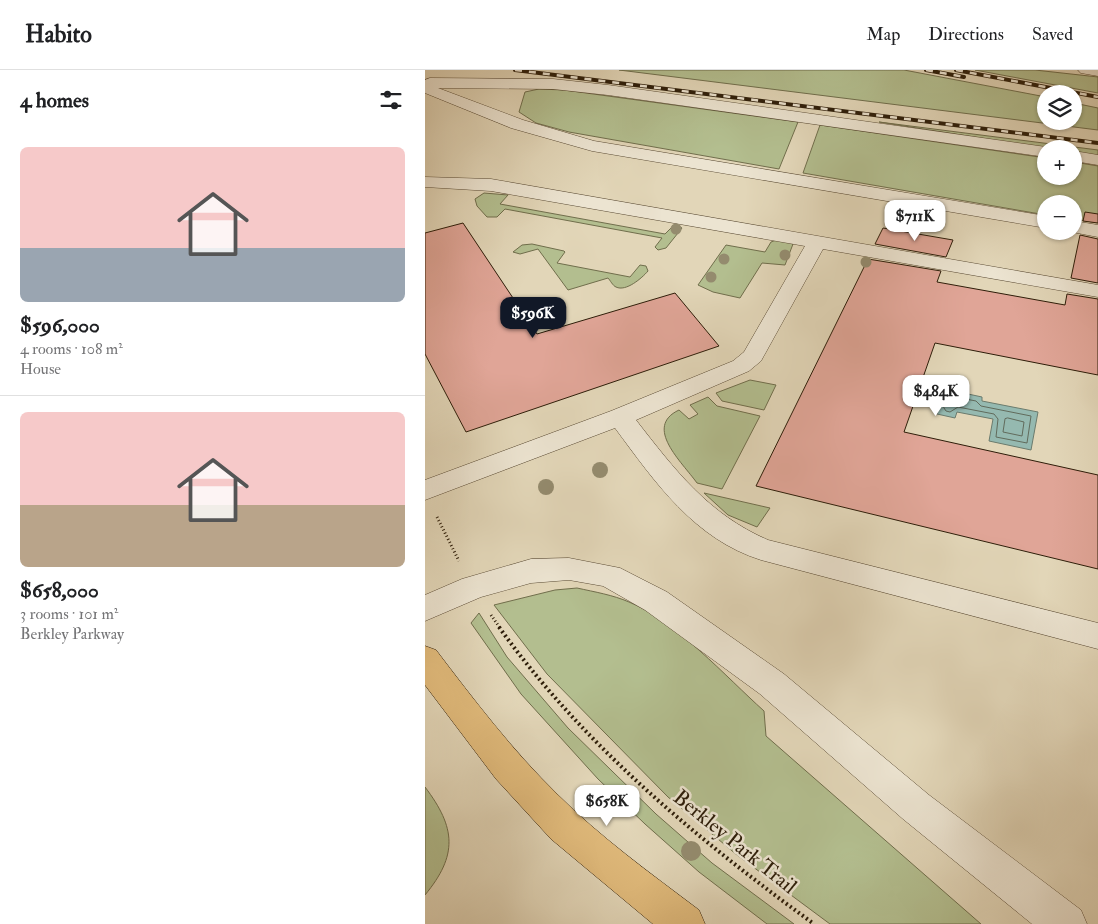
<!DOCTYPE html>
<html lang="en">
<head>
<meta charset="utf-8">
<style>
  :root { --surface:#fff; --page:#f2f2f2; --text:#202124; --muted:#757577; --line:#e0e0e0; --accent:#111827 }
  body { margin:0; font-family:"IM FELL Double Pica",serif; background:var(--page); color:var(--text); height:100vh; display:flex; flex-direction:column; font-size:19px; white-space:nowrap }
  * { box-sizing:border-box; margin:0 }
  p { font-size:16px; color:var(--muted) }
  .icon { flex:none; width:28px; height:28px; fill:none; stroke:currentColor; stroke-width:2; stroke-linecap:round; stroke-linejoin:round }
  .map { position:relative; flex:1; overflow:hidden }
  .drawer { display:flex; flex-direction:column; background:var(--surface); width:425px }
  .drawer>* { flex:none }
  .buttons { position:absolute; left:612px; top:15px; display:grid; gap:10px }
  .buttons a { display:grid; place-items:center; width:45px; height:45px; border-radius:50%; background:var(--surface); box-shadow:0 1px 4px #0004; font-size:25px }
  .price { position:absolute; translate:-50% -42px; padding:0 11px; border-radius:10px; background:#fff; color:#222; font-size:16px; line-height:32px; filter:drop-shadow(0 1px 2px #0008) }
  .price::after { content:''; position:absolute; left:50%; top:30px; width:15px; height:11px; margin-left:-8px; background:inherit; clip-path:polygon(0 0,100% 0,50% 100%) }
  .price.active { background:var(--accent); color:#fff }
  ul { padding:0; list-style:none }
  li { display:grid; align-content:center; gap:10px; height:265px; padding:0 20px }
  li+li { border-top:1px solid var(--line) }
  li span { display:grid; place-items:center; height:155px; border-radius:8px; color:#555 }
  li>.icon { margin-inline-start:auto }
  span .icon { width:90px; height:90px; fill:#fffc; stroke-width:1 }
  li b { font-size:21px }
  h2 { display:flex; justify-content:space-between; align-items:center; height:60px; padding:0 20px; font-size:21px }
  header { display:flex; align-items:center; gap:30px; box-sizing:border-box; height:70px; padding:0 25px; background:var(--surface); border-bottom:1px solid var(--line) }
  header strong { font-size:24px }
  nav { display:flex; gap:28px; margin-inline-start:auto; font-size:18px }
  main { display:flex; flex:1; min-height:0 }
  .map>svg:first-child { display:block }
  .green { fill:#b3be8f; stroke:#706e4c }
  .water { fill:#95b9b0; stroke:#6b7b6d }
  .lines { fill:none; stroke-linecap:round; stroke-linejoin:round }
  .shore { stroke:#616b5c; stroke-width:1 }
  .building { fill:#e0a597; stroke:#2d1d09 }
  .minor-casing { stroke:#5a4b35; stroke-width:1 }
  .major-casing { stroke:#2d1d09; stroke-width:1 }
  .path-far1 { stroke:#2d1d09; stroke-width:3; stroke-dasharray:1 2.5; stroke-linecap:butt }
  .path { stroke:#2d1d09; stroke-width:4; stroke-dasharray:2 3; stroke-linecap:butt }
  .minor { fill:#ece4d1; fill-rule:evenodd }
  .major { fill:#e1bb7c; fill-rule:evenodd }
  .rail-casing { stroke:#2d1d09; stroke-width:4 }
  .rail { stroke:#ece4d1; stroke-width:2.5; stroke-dasharray:7; stroke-linecap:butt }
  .tree { fill:#948b6e }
  .labels { text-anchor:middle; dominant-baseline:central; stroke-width:5; stroke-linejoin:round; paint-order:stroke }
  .near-street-label { font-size:21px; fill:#2d1d09; stroke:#ece4d1 }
</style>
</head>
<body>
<header>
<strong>Habito</strong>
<nav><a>Map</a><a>Directions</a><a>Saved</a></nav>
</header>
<main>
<section class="drawer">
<h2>4 homes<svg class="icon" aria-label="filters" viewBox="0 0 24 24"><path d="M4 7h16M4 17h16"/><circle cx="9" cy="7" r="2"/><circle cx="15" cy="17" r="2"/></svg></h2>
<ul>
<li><span style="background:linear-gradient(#f6c9c9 65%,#9aa5b1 0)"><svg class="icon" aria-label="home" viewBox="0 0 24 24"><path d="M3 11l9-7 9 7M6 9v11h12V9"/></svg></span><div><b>$596,000</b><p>4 rooms · 108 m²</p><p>House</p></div></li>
<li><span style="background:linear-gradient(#f6c9c9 60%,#b9a48a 0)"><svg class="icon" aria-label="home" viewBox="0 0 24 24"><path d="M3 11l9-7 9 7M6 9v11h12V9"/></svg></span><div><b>$658,000</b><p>3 rooms · 101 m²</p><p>Berkley Parkway</p></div></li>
</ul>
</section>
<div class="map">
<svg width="673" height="854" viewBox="0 0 673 854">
  <rect width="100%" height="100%" fill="#e2d6b8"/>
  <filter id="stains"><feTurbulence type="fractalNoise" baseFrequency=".004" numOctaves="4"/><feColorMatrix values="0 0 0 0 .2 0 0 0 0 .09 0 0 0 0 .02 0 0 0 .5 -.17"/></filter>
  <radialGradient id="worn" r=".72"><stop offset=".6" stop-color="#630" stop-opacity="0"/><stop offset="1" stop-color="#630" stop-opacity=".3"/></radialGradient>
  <path class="green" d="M 194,0 L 479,0 L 621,27 L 621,51 L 649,51 L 649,33 L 673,38 L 673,60 Z
    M 550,0 L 610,0 L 673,7 L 673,23 Z
    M 114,19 L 139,20 L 373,52 L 354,99 L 144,62 L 111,53 L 94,42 L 100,22 Z
    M 454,52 L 673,80 L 673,86 L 649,82 L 649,79 L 625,79 Z
    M 395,55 L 621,88 L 621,106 L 649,106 L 649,92 L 673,96 L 673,153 L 649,149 L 649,134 L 621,134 L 621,145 L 378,103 Z
    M 59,123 L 83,125 L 75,134 L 240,164 L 250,154 L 257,158 L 241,178 L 233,180 L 230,177 L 237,168 L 80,139 L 72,147 L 62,147 L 52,136 L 50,129 Z
    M 354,169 L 368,174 L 360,195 L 337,193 L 315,228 L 288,222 L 273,215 L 301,175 L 340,182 L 346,172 Z
    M 107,174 L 139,181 L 140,182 L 132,193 L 205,207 L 215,195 L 221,196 L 223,201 C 217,208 201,222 191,217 C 188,216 185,210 183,208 L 143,220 L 113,179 L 95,184 L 88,182 L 97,175 Z
    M 325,310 L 351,315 L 339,340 L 297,331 L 291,323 Z
    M 283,327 L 292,336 L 335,346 L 297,419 L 272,413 C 257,392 218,357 254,340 L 264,349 L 273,344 L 265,335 Z
    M 279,423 L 345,438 L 332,457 L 303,445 Z
    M 152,518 C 170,522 188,525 204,532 C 252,552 300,606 339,641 L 341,666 L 556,854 L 405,854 L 312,785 L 243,727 L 122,604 L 69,535 L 130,520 Z
    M 54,543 L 82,587 L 143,658 L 231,744 L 287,793 L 369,854 L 342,854 L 274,802 L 220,754 L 173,709 L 96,624 L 46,553 Z
    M 0,717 C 31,758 33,785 0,825 Z"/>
  <path class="water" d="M 520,319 L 557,327 L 557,331 L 613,342 L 606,380 L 564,371 L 568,349 L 532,342 L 530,348 L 512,344 Z"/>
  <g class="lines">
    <path class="shore" d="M 525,326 L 551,331 L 556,336 L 606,346 L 602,373 L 571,367 L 573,349 L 569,344 L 533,337 L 525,342 L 521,341 L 519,338 Z
      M 583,348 L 599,352 L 597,366 L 578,362 L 580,349 Z"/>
  </g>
  <path class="building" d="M 660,142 L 673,144 L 673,153 L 658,151 Z
    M 38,153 L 112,264 L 250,223 L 294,276 L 41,362 L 0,284 L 0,163 Z
    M 458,158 L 528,170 L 521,187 L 450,174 Z
    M 655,165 L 673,169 L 673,213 L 646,208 Z
    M 443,189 L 516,201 L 512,212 L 640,235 L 642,224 L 673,229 L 673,305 L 510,273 L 479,362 L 673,405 L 673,499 L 331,416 Z"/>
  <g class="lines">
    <g class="minor-casing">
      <path id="minor" d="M 653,0 L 673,0 L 673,6 L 656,3 Z
        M 5,8 L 128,9 L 183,15 L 621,77 L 627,79 L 621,79 L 621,87 L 183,25 L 128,19 L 13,18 L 98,50 L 169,71 L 621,146 L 621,158 L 167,81 L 86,58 L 0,23 L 0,10 Z
        M 649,81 L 673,85 L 673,95 L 649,91 Z
        M 0,107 L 66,109 L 673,215 L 673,227 L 398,179 L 336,291 L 324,301 L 211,350 C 250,400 283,444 343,470 L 673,553 L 673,579 L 336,490 C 269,469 230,412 190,358 L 0,430 L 0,410 L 186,341 L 308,291 L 319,282 L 380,176 L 66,121 L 0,117 Z
        M 649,151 L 673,155 L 673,167 L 642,161 L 649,161 Z
        M 144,488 L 195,498 L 242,522 L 359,604 L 504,725 L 656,840 L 662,854 L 607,854 L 478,749 L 335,624 L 220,540 L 178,516 L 144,510 L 106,513 L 56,527 L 0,551 L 0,525 L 37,509 L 106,489 Z"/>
    </g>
    <g class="major-casing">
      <path id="major" d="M 0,576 L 11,580 C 49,630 87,680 132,724 C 175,767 225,803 274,840 L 280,854 L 228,854 L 126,769 L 71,709 L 0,615 Z"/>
    </g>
    <path class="path-far1" d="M 12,447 L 34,491
      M 66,545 L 75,558"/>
    <path class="path" d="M 74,557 C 159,676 271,768 389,854"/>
    <use href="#minor" class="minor"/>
    <use href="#major" class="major"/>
    <g class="rail-casing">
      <path id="rail" d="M 90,0 L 673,73
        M 501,0 L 539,7
        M 531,0 L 673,27"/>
    </g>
    <use href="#rail" class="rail"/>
  </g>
  <g class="tree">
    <circle cx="251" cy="159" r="5.5"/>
    <circle cx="360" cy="185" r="5.5"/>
    <circle cx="299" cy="189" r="5.5"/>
    <circle cx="441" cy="192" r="5.5"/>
    <circle cx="286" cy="207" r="5.5"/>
    <circle cx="175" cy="400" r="8"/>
    <circle cx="121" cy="417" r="8"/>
    <circle cx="266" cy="781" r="10"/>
  </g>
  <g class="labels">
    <g class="near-street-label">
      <text transform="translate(310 772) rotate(39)">Berkley Park Trail</text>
    </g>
  </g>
  <rect width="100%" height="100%" filter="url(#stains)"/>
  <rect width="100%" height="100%" fill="url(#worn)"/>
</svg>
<div class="buttons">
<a><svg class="icon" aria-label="layers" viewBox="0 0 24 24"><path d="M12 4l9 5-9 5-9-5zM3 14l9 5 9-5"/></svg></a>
<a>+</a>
<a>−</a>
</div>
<b class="price" style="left:490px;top:172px">$711K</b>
<b class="price active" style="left:108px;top:269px">$596K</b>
<b class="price" style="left:511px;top:347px">$484K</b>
<b class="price" style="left:182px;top:757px">$658K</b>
</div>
</main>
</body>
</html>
